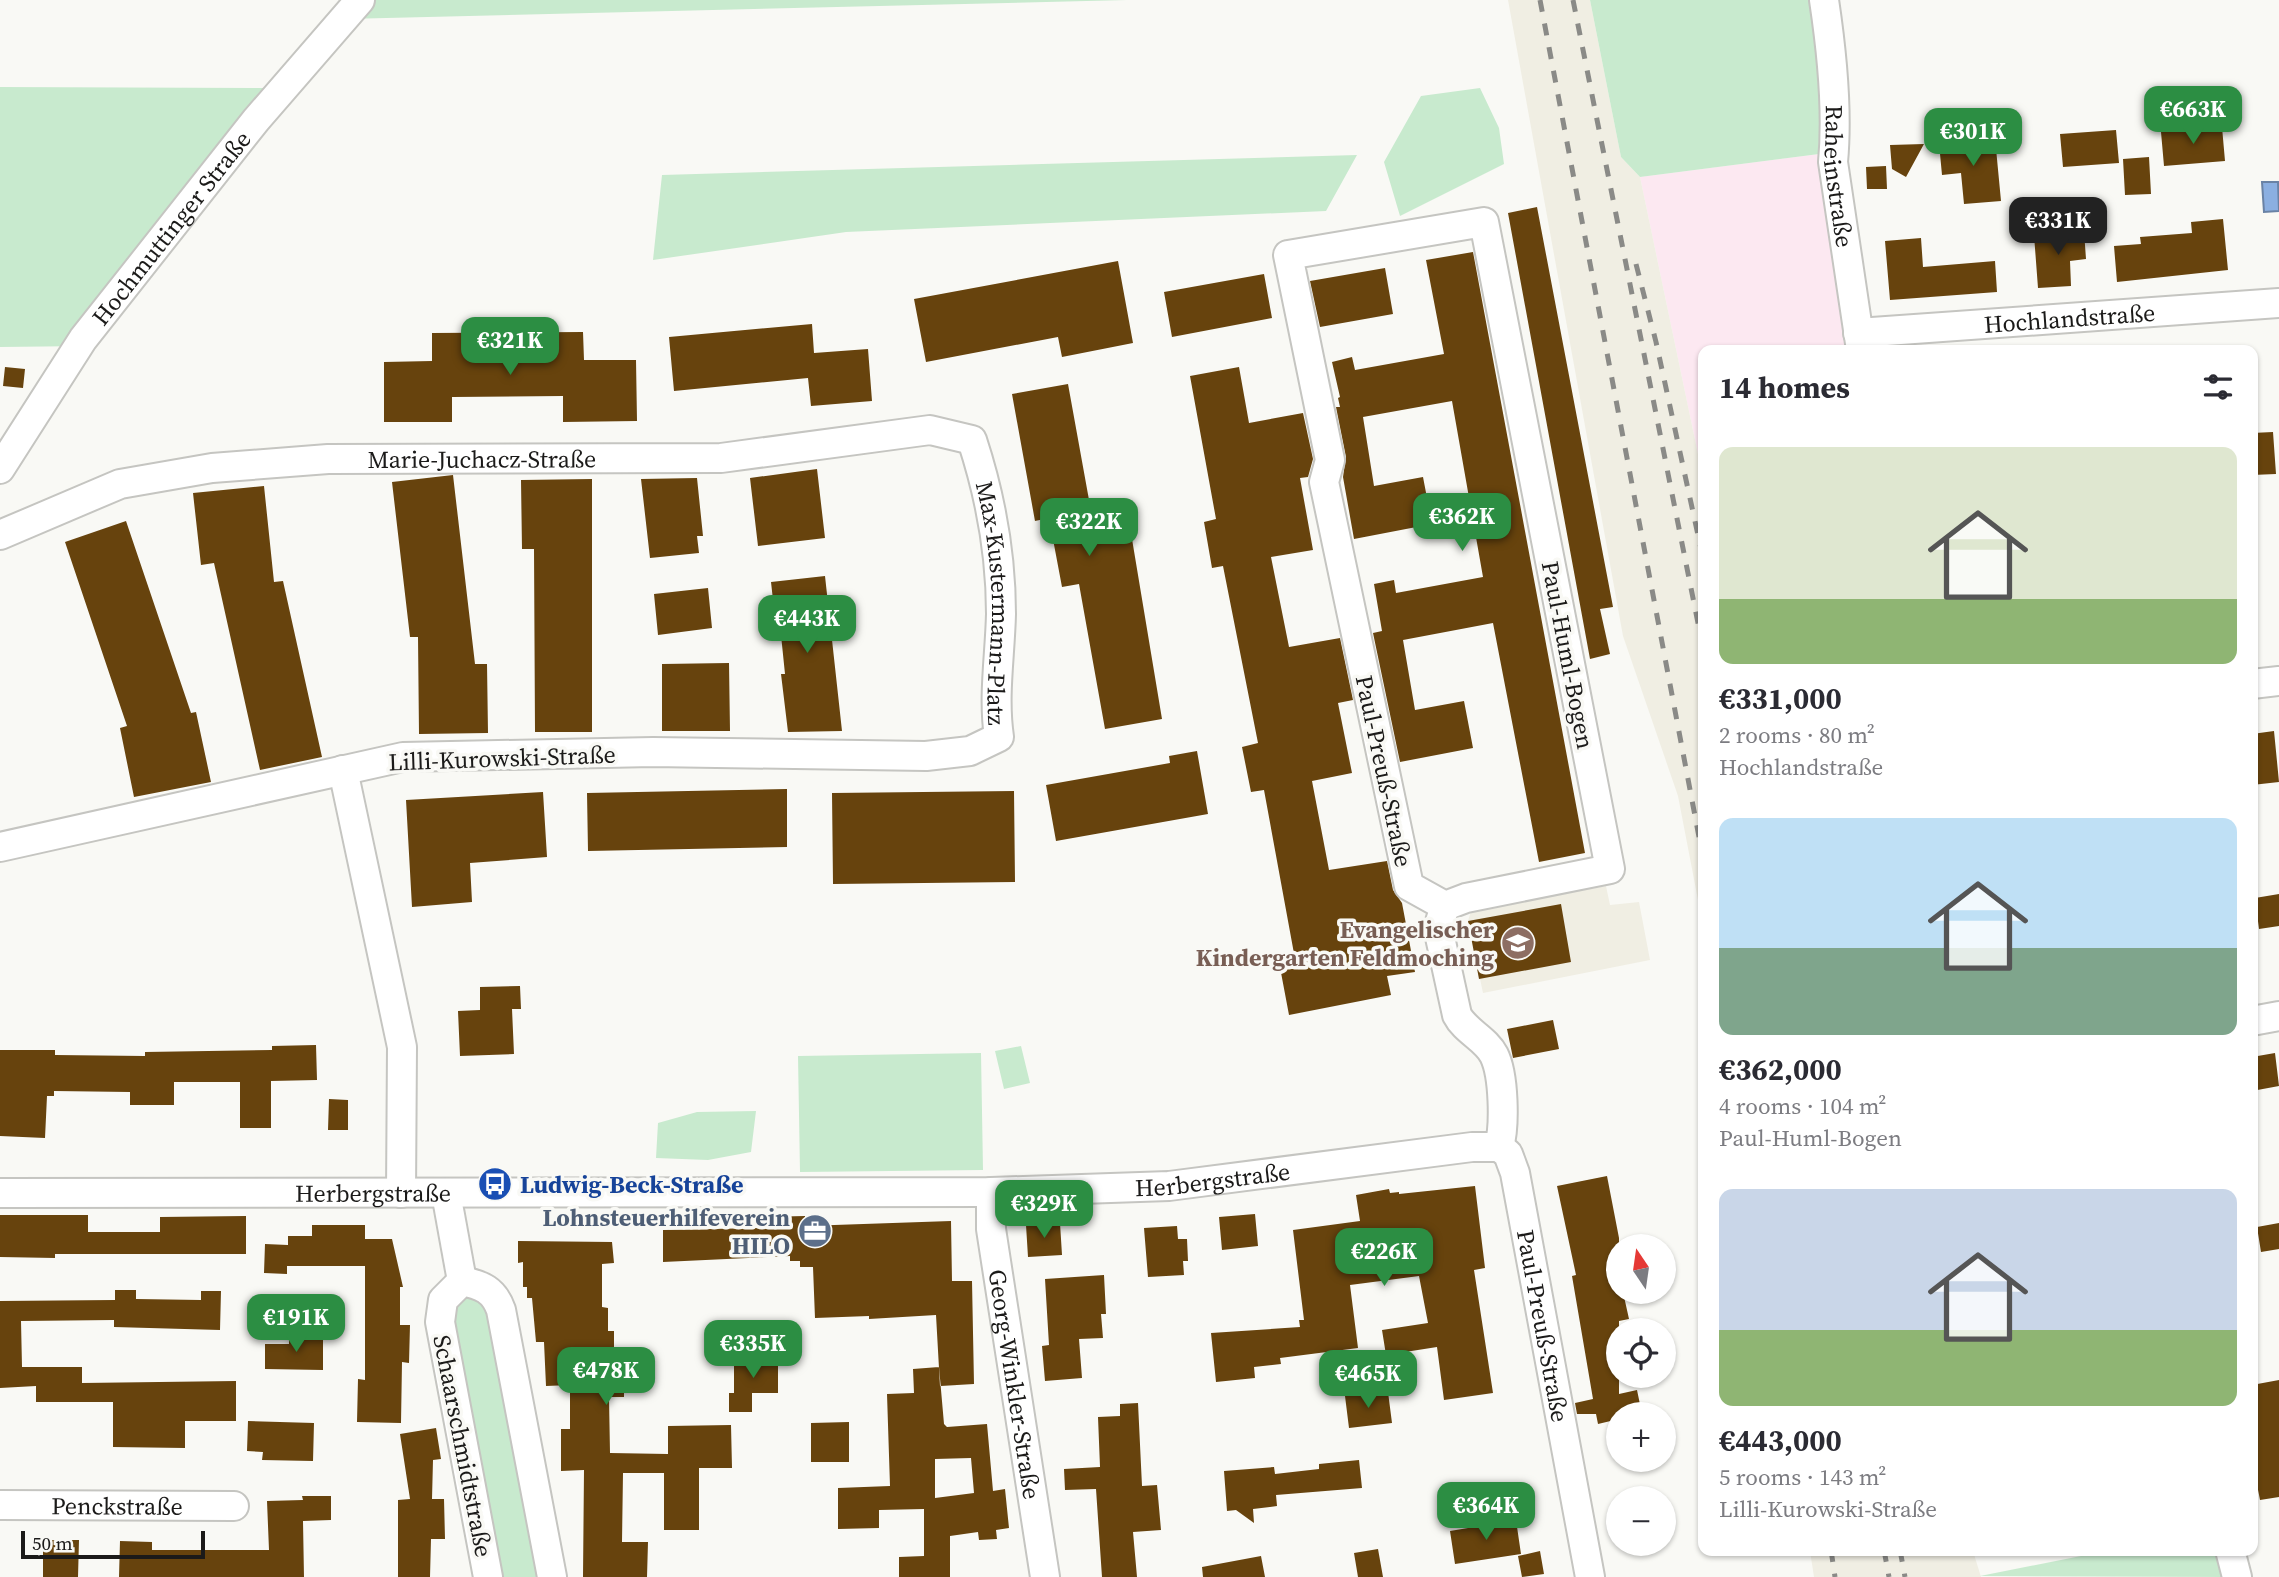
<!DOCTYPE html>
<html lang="en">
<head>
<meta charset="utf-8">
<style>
  :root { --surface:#fff; --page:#f2f2f3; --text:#2b2b33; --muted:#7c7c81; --accent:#2c8e43 }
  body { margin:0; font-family:"Source Serif 4",serif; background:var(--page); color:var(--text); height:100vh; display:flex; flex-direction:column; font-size:26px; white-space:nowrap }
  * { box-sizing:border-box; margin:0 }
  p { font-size:23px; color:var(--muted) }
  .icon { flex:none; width:38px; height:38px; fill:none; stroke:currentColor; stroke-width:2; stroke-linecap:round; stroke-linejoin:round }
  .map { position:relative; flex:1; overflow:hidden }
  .sheet { position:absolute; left:1698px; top:345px; width:560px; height:1211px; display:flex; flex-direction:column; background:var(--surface); border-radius:14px; box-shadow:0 2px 5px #0004 }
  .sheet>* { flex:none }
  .needle { width:46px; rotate:347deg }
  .tools { position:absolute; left:1606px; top:1234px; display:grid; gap:14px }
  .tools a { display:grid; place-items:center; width:70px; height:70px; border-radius:50%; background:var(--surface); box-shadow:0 2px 5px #0004; font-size:35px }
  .scale { position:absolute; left:21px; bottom:18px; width:184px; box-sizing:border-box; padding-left:7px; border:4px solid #1b1a19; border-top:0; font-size:19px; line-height:24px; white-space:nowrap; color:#1b1a19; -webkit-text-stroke:5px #f9f9f5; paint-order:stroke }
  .price { position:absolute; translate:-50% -60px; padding:0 16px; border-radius:14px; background:var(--accent); color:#fff; font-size:23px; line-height:46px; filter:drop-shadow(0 2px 4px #0008) }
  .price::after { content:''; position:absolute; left:50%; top:42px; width:21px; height:16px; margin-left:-10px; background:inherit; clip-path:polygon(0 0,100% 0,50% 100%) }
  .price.on { background:#222; color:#fff }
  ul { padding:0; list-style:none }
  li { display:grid; align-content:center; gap:14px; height:371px; padding:0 21px }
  li span { display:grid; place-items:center; height:217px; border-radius:14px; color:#555 }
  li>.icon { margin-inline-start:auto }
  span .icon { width:126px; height:126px; fill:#fffc; stroke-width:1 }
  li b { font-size:30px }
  h2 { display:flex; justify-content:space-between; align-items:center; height:84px; padding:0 21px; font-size:30px }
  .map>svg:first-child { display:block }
  .commercial { fill:#fce8f1 }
  .built { fill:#f0eee3 }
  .green { fill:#c8eace }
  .water { fill:#8bafe1; stroke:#6982a5; stroke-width:2 }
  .building { fill:#67430d; fill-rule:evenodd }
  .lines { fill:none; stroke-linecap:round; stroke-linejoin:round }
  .street-casing { stroke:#c5c5c1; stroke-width:32 }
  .street { stroke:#fff; stroke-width:28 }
  .rail { stroke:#8a8a87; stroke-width:5; stroke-dasharray:12 12; stroke-linecap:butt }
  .labels { text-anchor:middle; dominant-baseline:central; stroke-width:7; stroke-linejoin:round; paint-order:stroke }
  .street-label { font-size:24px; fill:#1b1a19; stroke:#f9f9f5 }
  .education-label { font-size:24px; font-weight:bold; fill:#785e54; stroke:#f9f9f5; text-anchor:end }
  .transit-label { font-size:24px; font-weight:bold; fill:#164399; stroke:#f9f9f5; text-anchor:start }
  .service-label { font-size:24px; font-weight:bold; fill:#4e5e75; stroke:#f9f9f5; text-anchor:end }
</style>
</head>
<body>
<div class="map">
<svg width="2279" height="1577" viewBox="0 0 2279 1577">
  <rect width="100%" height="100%" fill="#f9f9f5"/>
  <path class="commercial" d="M 1819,154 L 1845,350 L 1703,350 L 1703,478 L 1640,177 Z"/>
  <path class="built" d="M 1508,0 L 1590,0 L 1621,157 L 1640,177 L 1703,478 L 1703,926 L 1678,796 L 1623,636 Z
    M 1606,886 L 1610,905 L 1639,902 L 1650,960 L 1483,993 L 1468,921 L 1471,911 Z
    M 1810,1551 L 1973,1551 L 1981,1577 L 1814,1577 Z"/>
  <path class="green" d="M 363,0 L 1127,0 L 345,19 Z
    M 1590,0 L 1824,0 L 1834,127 L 1819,154 L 1640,177 L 1621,157 Z
    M 0,87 L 281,88 L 87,346 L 0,347 Z
    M 1480,88 L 1499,128 L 1504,164 L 1400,216 L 1384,162 L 1421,96 Z
    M 1357,155 L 1326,211 L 846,232 L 653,260 L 662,175 Z
    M 1021,1046 L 1030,1083 L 1004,1089 L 995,1051 Z
    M 981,1053 L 983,1170 L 800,1172 L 798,1056 Z
    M 756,1111 L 751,1152 L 708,1160 L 656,1158 L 658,1123 L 697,1112 Z
    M 459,1293 L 485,1298 L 543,1577 L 499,1577 L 450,1320 Z
    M 2220,1550 L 2226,1577 L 1980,1576 L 2106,1551 Z"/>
  <path class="water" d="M 2262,182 L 2278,182 L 2279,211 L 2264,212 Z"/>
  <path class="building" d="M 2222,127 L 2225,161 L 2164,166 L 2161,132 Z
    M 2116,130 L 2119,163 L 2063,167 L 2060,134 Z
    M 1995,138 L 2001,201 L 1964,204 L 1961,173 L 1942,175 L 1939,143 Z
    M 1924,144 L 1906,177 L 1892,169 L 1890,145 Z
    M 2149,157 L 2151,194 L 2125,195 L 2123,159 Z
    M 1886,166 L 1887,189 L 1867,189 L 1866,167 Z
    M 1537,207 L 1613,607 L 1600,609 L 1610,654 L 1590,659 L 1508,213 Z
    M 2223,219 L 2228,270 L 2117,282 L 2114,246 L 2141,244 L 2140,237 L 2192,233 L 2191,222 Z
    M 2084,231 L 2086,259 L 2070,261 L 2071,286 L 2038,288 L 2034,235 Z
    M 1921,238 L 1923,267 L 1995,261 L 1997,292 L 1890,300 L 1885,241 Z
    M 1473,252 L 1585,853 L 1539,862 L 1493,623 L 1403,640 L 1415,710 L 1464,701 L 1473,748 L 1400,762 L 1373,633 L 1382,631 L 1374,584 L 1394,580 L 1396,593 L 1483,577 L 1452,401 L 1363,417 L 1374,486 L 1423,477 L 1432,524 L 1354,539 L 1343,477 L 1346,457 L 1336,407 L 1340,407 L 1338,398 L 1340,397 L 1332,362 L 1352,357 L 1355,370 L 1444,354 L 1426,260 Z
    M 1118,261 L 1133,343 L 1062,357 L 1058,337 L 926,362 L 914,299 Z
    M 1385,268 L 1393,314 L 1320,327 L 1310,281 Z
    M 1264,274 L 1272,318 L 1172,337 L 1164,292 Z
    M 812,324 L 814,353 L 868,349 L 872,401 L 811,406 L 808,378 L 674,391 L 669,337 Z
    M 583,332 L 584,360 L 636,360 L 637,421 L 563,422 L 563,396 L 452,397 L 452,422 L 384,422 L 384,362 L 432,361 L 432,333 Z
    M 5,367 L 25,369 L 23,388 L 3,386 Z
    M 1239,367 L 1249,423 L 1303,413 L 1313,459 L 1308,477 L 1300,478 L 1313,550 L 1271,557 L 1289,647 L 1340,638 L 1353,700 L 1338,703 L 1352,773 L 1312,781 L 1329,870 L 1387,861 L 1393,890 L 1402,903 L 1415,972 L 1387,976 L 1391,995 L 1289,1015 L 1279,962 L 1295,959 L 1264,790 L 1251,792 L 1242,747 L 1258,743 L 1223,566 L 1212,568 L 1204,522 L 1216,519 L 1190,376 Z
    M 1068,384 L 1095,533 L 1130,527 L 1162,719 L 1105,729 L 1079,584 L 1062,587 L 1049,518 L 1035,521 L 1012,394 Z
    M 2273,432 L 2276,474 L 2252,475 L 2252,433 Z
    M 817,469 L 825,538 L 758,546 L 750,478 Z
    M 453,475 L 475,664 L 487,664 L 488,733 L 419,734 L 418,637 L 410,637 L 392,482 Z
    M 697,478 L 703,536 L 697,536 L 699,553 L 650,558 L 641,479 Z
    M 592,479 L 592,732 L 535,732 L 534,549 L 522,549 L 521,480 Z
    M 264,486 L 274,582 L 283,581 L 322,757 L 260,770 L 214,563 L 201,565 L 193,493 Z
    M 126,521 L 191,713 L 196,712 L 211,782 L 134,797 L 120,728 L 127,726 L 65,542 Z
    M 825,576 L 842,731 L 788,732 L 781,674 L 785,674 L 781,635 L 777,636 L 771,582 Z
    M 708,588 L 712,628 L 658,635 L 654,594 Z
    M 729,663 L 730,731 L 662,731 L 662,664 Z
    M 2274,731 L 2279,782 L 2252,785 L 2252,734 Z
    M 1197,751 L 1208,814 L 1056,841 L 1046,785 L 1170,763 L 1169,756 Z
    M 787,789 L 787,847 L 588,851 L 587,793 Z
    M 1014,791 L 1015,882 L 833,884 L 832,793 Z
    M 543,792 L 547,857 L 470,863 L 472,902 L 412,907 L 406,800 Z
    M 2279,894 L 2279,926 L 2259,929 L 2255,898 Z
    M 1561,904 L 1571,962 L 1479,979 L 1468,921 Z
    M 520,986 L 521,1009 L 512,1009 L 514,1054 L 460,1056 L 458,1011 L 480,1010 L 480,987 Z
    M 1553,1020 L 1559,1049 L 1513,1058 L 1507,1029 Z
    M 316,1045 L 317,1080 L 271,1081 L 271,1128 L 240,1128 L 240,1082 L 174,1082 L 174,1105 L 130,1105 L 130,1092 L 54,1091 L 54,1096 L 47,1096 L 45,1138 L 0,1136 L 0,1050 L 55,1050 L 55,1055 L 145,1056 L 145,1052 L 272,1050 L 272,1046 Z
    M 2275,1053 L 2279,1086 L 2252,1091 L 2252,1057 Z
    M 329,1099 L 348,1100 L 348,1130 L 328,1130 Z
    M 1607,1176 L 1619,1238 L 1619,1292 L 1623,1292 L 1629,1319 L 1619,1321 L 1619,1394 L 1637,1390 L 1642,1414 L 1619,1414 L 1619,1419 L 1598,1424 L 1596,1414 L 1577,1414 L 1575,1403 L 1593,1399 L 1572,1276 L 1576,1275 L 1557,1186 Z
    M 1475,1186 L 1485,1268 L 1474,1270 L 1493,1393 L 1444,1400 L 1437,1347 L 1386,1355 L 1382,1330 L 1428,1323 L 1419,1276 L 1350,1285 L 1358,1348 L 1280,1358 L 1281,1364 L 1254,1367 L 1255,1378 L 1216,1382 L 1211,1333 L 1300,1327 L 1299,1320 L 1304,1320 L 1293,1230 L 1360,1221 L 1356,1195 L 1389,1189 L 1390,1193 L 1399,1192 L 1399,1194 Z
    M 1255,1214 L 1258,1246 L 1222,1250 L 1219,1217 Z
    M 0,1215 L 88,1215 L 88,1232 L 160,1232 L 160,1217 L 246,1216 L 246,1254 L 55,1254 L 55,1258 L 0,1257 Z
    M 805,1216 L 805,1226 L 951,1221 L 952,1281 L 972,1281 L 974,1384 L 940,1386 L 936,1315 L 869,1319 L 869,1316 L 815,1318 L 813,1267 L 800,1267 L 800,1261 L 790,1261 L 790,1256 L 663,1262 L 663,1230 L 760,1228 L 759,1217 Z
    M 1060,1223 L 1062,1255 L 1028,1257 L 1026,1225 Z
    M 2279,1223 L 2279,1249 L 2261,1252 L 2257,1227 Z
    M 312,1225 L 365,1225 L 365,1239 L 392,1239 L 403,1287 L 400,1287 L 400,1325 L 410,1325 L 409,1363 L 402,1362 L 401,1423 L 357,1422 L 358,1379 L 365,1380 L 365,1266 L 287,1266 L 287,1274 L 264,1273 L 265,1244 L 288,1245 L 288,1236 L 312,1236 Z
    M 1177,1226 L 1178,1239 L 1187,1239 L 1188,1261 L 1183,1261 L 1184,1275 L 1148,1277 L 1144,1228 Z
    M 518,1241 L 612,1242 L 614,1263 L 602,1264 L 602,1307 L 608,1308 L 608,1331 L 614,1331 L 614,1354 L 619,1354 L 619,1376 L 624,1375 L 624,1397 L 609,1397 L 610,1453 L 668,1454 L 668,1426 L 731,1425 L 732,1468 L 699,1468 L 699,1530 L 664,1530 L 664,1473 L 623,1473 L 622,1542 L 648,1542 L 647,1577 L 583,1577 L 584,1470 L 561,1471 L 561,1429 L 570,1429 L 570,1385 L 546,1386 L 544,1342 L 536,1342 L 532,1298 L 527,1298 L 527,1287 L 523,1287 L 523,1262 L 518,1263 Z
    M 1104,1275 L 1106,1314 L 1101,1314 L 1103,1338 L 1079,1339 L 1082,1378 L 1045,1381 L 1042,1346 L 1049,1345 L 1045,1279 Z
    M 115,1290 L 136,1290 L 136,1299 L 201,1300 L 201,1291 L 221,1291 L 220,1330 L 114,1327 L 114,1320 L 21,1321 L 22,1367 L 82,1367 L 82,1383 L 236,1381 L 236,1421 L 185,1421 L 185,1448 L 113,1447 L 113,1402 L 36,1402 L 36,1386 L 0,1388 L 0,1301 L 115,1300 Z
    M 323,1335 L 323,1370 L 265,1369 L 265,1344 L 289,1344 L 289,1336 Z
    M 734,1355 L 778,1355 L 778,1393 L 752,1393 L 752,1412 L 729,1412 L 729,1393 L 734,1393 Z
    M 939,1367 L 944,1424 L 947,1427 L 987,1424 L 993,1491 L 1005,1489 L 1009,1528 L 996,1530 L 997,1539 L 979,1540 L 978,1532 L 950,1536 L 950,1577 L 899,1577 L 899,1557 L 924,1556 L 924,1509 L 879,1510 L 879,1528 L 838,1529 L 838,1488 L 890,1486 L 887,1394 L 914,1393 L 913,1369 ZM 971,1458 L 974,1493 L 935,1498 L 935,1459 Z
    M 2279,1380 L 2279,1497 L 2260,1500 L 2252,1459 L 2252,1385 Z
    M 1388,1392 L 1392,1423 L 1349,1428 L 1345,1396 Z
    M 1138,1403 L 1142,1486 L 1157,1485 L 1161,1530 L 1133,1532 L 1137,1577 L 1102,1577 L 1096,1489 L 1065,1490 L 1064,1469 L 1100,1467 L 1098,1417 L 1120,1416 L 1120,1404 Z
    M 248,1421 L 314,1423 L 313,1461 L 262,1460 L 263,1452 L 247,1451 Z
    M 849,1422 L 849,1462 L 811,1462 L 811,1423 Z
    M 436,1428 L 441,1459 L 433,1460 L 432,1499 L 444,1499 L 445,1539 L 431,1539 L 430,1577 L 398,1577 L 398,1500 L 410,1499 L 400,1434 Z
    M 1359,1460 L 1362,1488 L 1276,1495 L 1277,1506 L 1253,1509 L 1254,1523 L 1236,1510 L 1227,1511 L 1224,1471 L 1274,1467 L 1275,1474 L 1319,1469 L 1319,1464 Z
    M 302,1496 L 331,1496 L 331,1520 L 303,1521 L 304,1577 L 119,1577 L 120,1541 L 152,1542 L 152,1550 L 269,1550 L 267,1501 L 303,1500 Z
    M 1516,1520 L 1521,1554 L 1455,1564 L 1450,1531 Z
    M 43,1540 L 79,1540 L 78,1577 L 43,1577 Z
    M 1378,1549 L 1383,1577 L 1358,1577 L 1354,1553 Z
    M 1540,1551 L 1544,1574 L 1522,1577 L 1518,1556 Z
    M 1261,1556 L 1265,1577 L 1203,1577 L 1202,1567 Z"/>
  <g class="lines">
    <g class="street-casing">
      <g id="street">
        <path id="s1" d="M 1824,0 C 1832,53 1838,109 1833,162 L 1861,350"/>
        <path d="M 1484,222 L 1610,869 L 1466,898 L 1445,906 L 1409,886 L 1324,482 L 1330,460 L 1288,255 Z"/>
        <path id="s2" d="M 1858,333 L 2279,303"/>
        <path id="s3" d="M 0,469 L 83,339 L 256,120 L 360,0"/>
        <path id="s4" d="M 0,535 L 120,484 L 212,468 L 328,459 L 721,458 L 930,430 L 972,440 C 991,498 1001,553 1001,614 C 1000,656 993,696 999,737 L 970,751 L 926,756 L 653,752 L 403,757 L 0,847"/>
        <path d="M 2252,684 L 2279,681"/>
        <path d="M 343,770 L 402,1047 L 401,1193"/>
        <path d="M 1445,906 L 1438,928 L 1457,1015 C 1465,1031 1486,1039 1494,1055 C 1504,1075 1505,1126 1499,1147"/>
        <path d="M 2252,1021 L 2279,1016"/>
        <path id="s5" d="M 1499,1147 L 1508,1154 L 1515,1173 L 1590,1577"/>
        <path id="s6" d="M 991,1192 L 991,1229 L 1045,1577"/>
        <path id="s7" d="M 0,1193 L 991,1192 L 1169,1186 L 1472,1147 L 1499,1147"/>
        <path d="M 446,1193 L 462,1281"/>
        <path id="s8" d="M 0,1505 L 234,1506"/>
        <path d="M 2230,1550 L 2237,1577"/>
        <path d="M 488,1577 L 440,1322 L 443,1300 L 462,1281 C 482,1285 494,1290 501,1310 L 552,1577"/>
      </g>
    </g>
    <use href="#street" class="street"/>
    <path class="rail" d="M 1540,0 L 1703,858
      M 1573,0 L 1703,648
      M 1636,264 L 1656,342 L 1703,558
      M 1831,1550 L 1835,1577
      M 1884,1550 L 1889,1577
      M 1900,1550 L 1905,1577"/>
  </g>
  <defs>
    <g id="school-disc" transform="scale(1.75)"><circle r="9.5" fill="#8d6e63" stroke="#f9f9f5"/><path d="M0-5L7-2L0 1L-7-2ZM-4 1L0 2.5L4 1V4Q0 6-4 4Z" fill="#fff"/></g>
    <g id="bus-disc" transform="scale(1.75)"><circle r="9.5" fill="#1a4fb4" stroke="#f9f9f5"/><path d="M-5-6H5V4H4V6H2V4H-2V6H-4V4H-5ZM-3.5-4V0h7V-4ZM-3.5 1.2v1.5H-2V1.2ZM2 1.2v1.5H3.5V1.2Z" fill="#fff"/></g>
    <g id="office-disc" transform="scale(1.75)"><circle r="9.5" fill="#5c6f8a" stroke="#f9f9f5"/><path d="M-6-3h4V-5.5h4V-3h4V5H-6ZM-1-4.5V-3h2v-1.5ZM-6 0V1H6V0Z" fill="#fff"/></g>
  </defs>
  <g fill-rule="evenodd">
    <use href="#school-disc" x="1518" y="943"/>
    <use href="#bus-disc" x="495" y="1184"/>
    <use href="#office-disc" x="815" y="1231"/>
  </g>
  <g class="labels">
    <g class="street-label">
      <text stroke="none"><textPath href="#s1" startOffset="177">Raheinstraße</textPath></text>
      <text stroke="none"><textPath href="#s3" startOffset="296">Hochmuttinger Straße</textPath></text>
      <text stroke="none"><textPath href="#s2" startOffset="212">Hochlandstraße</textPath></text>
      <text stroke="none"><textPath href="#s4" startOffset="494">Marie-Juchacz-Straße</textPath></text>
      <text stroke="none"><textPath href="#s4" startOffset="1153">Max-Kustermann-Platz</textPath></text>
      <text transform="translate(1568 655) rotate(79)">Paul-Huml-Bogen</text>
      <text transform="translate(502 758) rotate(-2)">Lilli-Kurowski-Straße</text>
      <text transform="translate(1384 771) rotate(78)">Paul-Preuß-Straße</text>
      <text stroke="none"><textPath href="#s7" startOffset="1213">Herbergstraße</textPath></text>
      <text stroke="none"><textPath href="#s7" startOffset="373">Herbergstraße</textPath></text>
      <text stroke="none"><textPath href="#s5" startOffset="187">Paul-Preuß-Straße</textPath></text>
      <text stroke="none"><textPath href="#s6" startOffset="194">Georg-Winkler-Straße</textPath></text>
      <text transform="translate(463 1446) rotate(79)">Schaarschmidtstraße</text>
      <text stroke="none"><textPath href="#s8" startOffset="117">Penckstraße</textPath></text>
    </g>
    <g class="education-label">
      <text x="1494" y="929">Evangelischer<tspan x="1494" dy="28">Kindergarten Feldmoching</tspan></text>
    </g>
    <g class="transit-label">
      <text x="520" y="1184">Ludwig-Beck-Straße</text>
    </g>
    <g class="service-label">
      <text x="790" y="1217">Lohnsteuerhilfeverein<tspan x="790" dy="28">HILO</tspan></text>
    </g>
  </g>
</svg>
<div class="tools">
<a><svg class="needle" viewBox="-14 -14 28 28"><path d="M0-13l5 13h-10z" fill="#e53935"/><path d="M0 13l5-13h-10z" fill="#7c7c81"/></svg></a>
<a><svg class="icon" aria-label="locate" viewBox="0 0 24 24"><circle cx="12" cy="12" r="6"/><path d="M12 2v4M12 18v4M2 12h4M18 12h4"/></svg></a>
<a>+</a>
<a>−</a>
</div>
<div class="scale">50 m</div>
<b class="price" style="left:2193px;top:146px">€663K</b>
<b class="price" style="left:1973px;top:168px">€301K</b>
<b class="price on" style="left:2058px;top:257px">€331K</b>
<b class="price" style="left:510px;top:377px">€321K</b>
<b class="price" style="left:1462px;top:553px">€362K</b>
<b class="price" style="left:1089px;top:558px">€322K</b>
<b class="price" style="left:807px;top:655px">€443K</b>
<b class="price" style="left:1044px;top:1240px">€329K</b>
<b class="price" style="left:1384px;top:1288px">€226K</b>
<b class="price" style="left:296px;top:1354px">€191K</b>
<b class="price" style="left:753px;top:1380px">€335K</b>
<b class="price" style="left:606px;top:1407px">€478K</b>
<b class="price" style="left:1368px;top:1410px">€465K</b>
<b class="price" style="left:1486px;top:1542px">€364K</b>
<section class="sheet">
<h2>14 homes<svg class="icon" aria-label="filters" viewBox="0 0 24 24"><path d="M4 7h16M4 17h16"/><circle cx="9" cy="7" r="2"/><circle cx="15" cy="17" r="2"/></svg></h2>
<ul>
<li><span style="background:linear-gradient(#dfe7d0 70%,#8fb573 0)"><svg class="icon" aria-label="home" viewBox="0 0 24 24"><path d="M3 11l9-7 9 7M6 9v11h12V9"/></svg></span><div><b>€331,000</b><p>2 rooms · 80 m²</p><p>Hochlandstraße</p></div></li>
<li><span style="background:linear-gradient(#bfe0f5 60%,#7fa58c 0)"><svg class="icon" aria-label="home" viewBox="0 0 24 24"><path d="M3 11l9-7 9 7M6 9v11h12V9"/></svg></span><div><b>€362,000</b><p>4 rooms · 104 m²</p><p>Paul-Huml-Bogen</p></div></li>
<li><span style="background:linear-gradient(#c9d6e8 65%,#8fb573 0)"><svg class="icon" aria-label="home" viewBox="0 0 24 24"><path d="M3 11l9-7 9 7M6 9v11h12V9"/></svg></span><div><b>€443,000</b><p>5 rooms · 143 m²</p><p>Lilli-Kurowski-Straße</p></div></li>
</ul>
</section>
</div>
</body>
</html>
